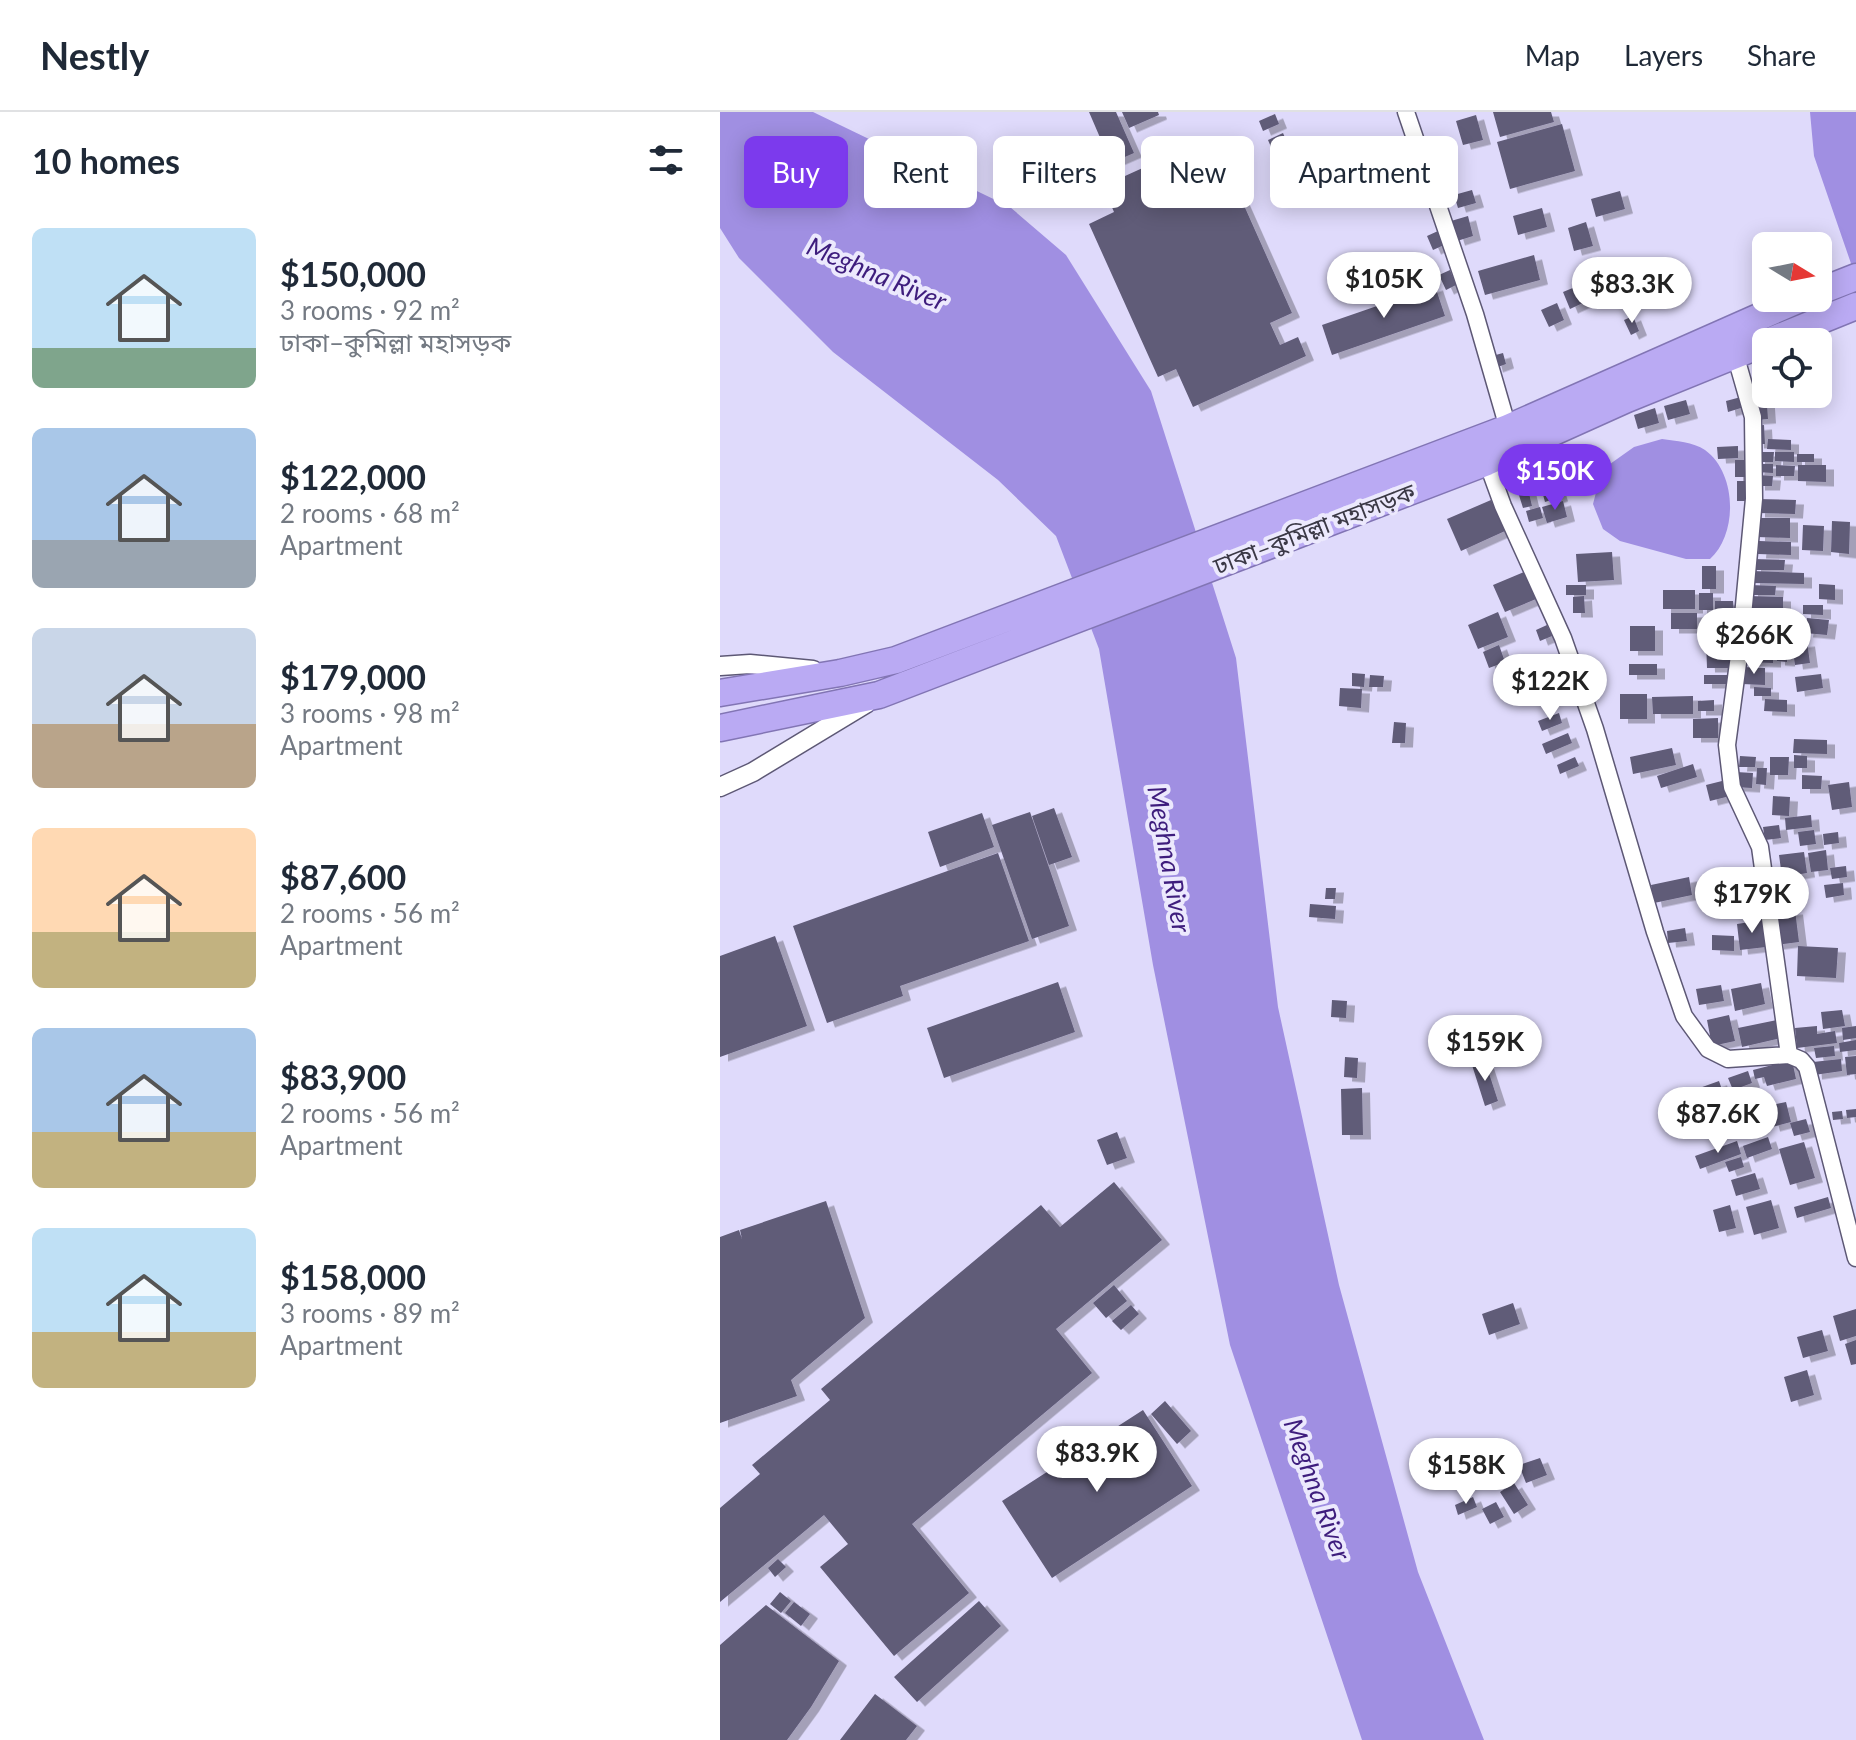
<!DOCTYPE html>
<html lang="en">
<head>
<meta charset="utf-8">
<style>
  :root { --surface:#fff; --page:#f2f2f3; --text:#1f2937; --muted:#747a83; --line:#e0e1e3; --accent:#7c3aed }
  body { margin:0; font-family:Lato,"Noto Sans Bengali",sans-serif; background:var(--page); color:var(--text); height:100vh; display:flex; flex-direction:column; font-size:30px; white-space:nowrap }
  * { box-sizing:border-box; margin:0 }
  p { font-size:26px; color:var(--muted) }
  .icon { flex:none; width:44px; height:44px; fill:none; stroke:currentColor; stroke-width:2; stroke-linecap:round; stroke-linejoin:round }
  .map { position:relative; flex:1; overflow:hidden }
  .panel { display:flex; flex-direction:column; background:var(--surface); width:720px }
  .panel>* { flex:none }
  .top-card { position:absolute; left:24px; top:24px; width:760px; height:72px; display:flex; gap:16px }
  .needle { width:52px; rotate:100deg }
  .buttons { position:absolute; left:1032px; top:120px; display:grid; gap:16px }
  .buttons a { display:grid; place-items:center; width:80px; height:80px; border-radius:12px; background:var(--surface); box-shadow:0 4px 20px #0003; font-size:40px }
  .price { position:absolute; translate:-50% -68px; padding:0 18px; border-radius:28px; background:#fff; color:#222; font-size:26px; line-height:52px; filter:drop-shadow(0 2px 4px #0008) }
  .price::after { content:''; position:absolute; left:50%; top:48px; width:24px; height:18px; margin-left:-12px; background:inherit; clip-path:polygon(0 0,100% 0,50% 100%) }
  .price.current { background:var(--accent); color:#fff }
  ul { padding:0; list-style:none }
  li { display:flex; align-items:center; gap:24px; height:200px; padding:0 32px }
  li span { display:grid; place-items:center; flex:none; width:224px; height:160px; border-radius:12px; color:#555 }
  li>.icon { margin-inline-start:auto }
  span .icon { width:96px; height:96px; fill:#fffc; stroke-width:1 }
  li b { font-size:34px }
  h2 { display:flex; justify-content:space-between; align-items:center; height:96px; padding:0 32px; font-size:34px }
  .tag { padding:0 28px; border-radius:12px; background:var(--surface); box-shadow:0 4px 20px #0003; font-size:28px; line-height:72px }
  .tag.current { background:var(--accent); color:#fff }
  header { display:flex; align-items:center; gap:48px; box-sizing:border-box; height:112px; padding:0 40px; background:var(--surface); border-bottom:2px solid var(--line) }
  header strong { font-size:38px }
  nav { display:flex; gap:44px; margin-inline-start:auto; font-size:28px }
  main { display:flex; flex:1; min-height:0 }
  .map>svg:first-child { display:block }
  .water { fill:#a08fe2 }
  .building { fill:#605b78; filter:url(#shadow) }
  .lines { fill:none; stroke-linecap:round; stroke-linejoin:round }
  .minor-casing { stroke:#5d5875; stroke-width:19 }
  .tertiary-casing { stroke:#5d5875; stroke-width:21 }
  .trunk-casing { stroke:#8275b4; stroke-width:29 }
  .minor { stroke:#fff; stroke-width:16 }
  .tertiary { stroke:#fff; stroke-width:18 }
  .trunk { stroke:#baaaf3; stroke-width:26 }
  .labels { text-anchor:middle; dominant-baseline:central; stroke-width:8; stroke-linejoin:round; paint-order:stroke }
  .street-label { font-size:24px; fill:#3b3946; stroke:#ece9fd }
  .water-label { font-size:26px; font-style:italic; fill:#3e1d7d; stroke:#ece9fd }
</style>
</head>
<body>
<header>
<strong>Nestly</strong>
<nav><a>Map</a><a>Layers</a><a>Share</a></nav>
</header>
<main>
<section class="panel">
<h2>10 homes<svg class="icon" aria-label="filters" viewBox="0 0 24 24"><path d="M4 7h16M4 17h16"/><circle cx="9" cy="7" r="2"/><circle cx="15" cy="17" r="2"/></svg></h2>
<ul>
<li><span style="background:linear-gradient(#bfe0f5 75%,#7fa58c 0)"><svg class="icon" aria-label="home" viewBox="0 0 24 24"><path d="M3 11l9-7 9 7M6 9v11h12V9"/></svg></span><div><b>$150,000</b><p>3 rooms · 92 m²</p><p>ঢাকা–কুমিল্লা মহাসড়ক</p></div></li>
<li><span style="background:linear-gradient(#a9c7e8 70%,#9aa5b1 0)"><svg class="icon" aria-label="home" viewBox="0 0 24 24"><path d="M3 11l9-7 9 7M6 9v11h12V9"/></svg></span><div><b>$122,000</b><p>2 rooms · 68 m²</p><p>Apartment</p></div></li>
<li><span style="background:linear-gradient(#c9d6e8 60%,#b9a48a 0)"><svg class="icon" aria-label="home" viewBox="0 0 24 24"><path d="M3 11l9-7 9 7M6 9v11h12V9"/></svg></span><div><b>$179,000</b><p>3 rooms · 98 m²</p><p>Apartment</p></div></li>
<li><span style="background:linear-gradient(#ffd9b3 65%,#c2b280 0)"><svg class="icon" aria-label="home" viewBox="0 0 24 24"><path d="M3 11l9-7 9 7M6 9v11h12V9"/></svg></span><div><b>$87,600</b><p>2 rooms · 56 m²</p><p>Apartment</p></div></li>
<li><span style="background:linear-gradient(#a9c7e8 65%,#c2b280 0)"><svg class="icon" aria-label="home" viewBox="0 0 24 24"><path d="M3 11l9-7 9 7M6 9v11h12V9"/></svg></span><div><b>$83,900</b><p>2 rooms · 56 m²</p><p>Apartment</p></div></li>
<li><span style="background:linear-gradient(#bfe0f5 65%,#c2b280 0)"><svg class="icon" aria-label="home" viewBox="0 0 24 24"><path d="M3 11l9-7 9 7M6 9v11h12V9"/></svg></span><div><b>$158,000</b><p>3 rooms · 89 m²</p><p>Apartment</p></div></li>
</ul>
</section>
<div class="map">
<svg width="1136" height="1628" viewBox="0 0 1136 1628">
  <defs>
    <filter id="shadow"><feDropShadow dx="8" dy="4.5" stdDeviation="0" flood-color="#0004"/></filter>
  </defs>
  <rect width="100%" height="100%" fill="#dfdafb"/>
  <path class="water" d="M 0,0 L 93,0 L 290,95 L 346,143 L 431,279 L 516,546 L 558,895 L 619,1173 L 698,1460 L 764,1628 L 642,1628 L 510,1233 L 433,853 L 379,537 L 336,424 L 278,368 L 113,240 L 19,146 L 0,116 Z
    M 1090,0 L 1136,0 L 1136,166 L 1094,44 Z
    M 942,327 C 956,329 973,330 985,338 C 1017,361 1018,422 990,447 L 966,447 L 900,429 L 883,417 L 873,392 L 879,369 L 890,352 L 914,335 Z"/>
  <path class="building" d="M 369,0 L 396,0 L 414,41 L 391,51 Z
    M 402,0 L 438,0 L 439,3 L 409,16 Z
    M 773,0 L 831,0 L 834,10 L 780,25 Z
    M 555,2 L 559,12 L 543,19 L 539,9 Z
    M 756,3 L 763,28 L 743,33 L 736,9 Z
    M 842,12 L 855,59 L 790,77 L 777,30 Z
    M 563,21 L 566,28 L 551,35 L 548,28 Z
    M 493,24 L 572,201 L 550,211 L 560,233 L 578,225 L 586,244 L 473,295 L 456,257 L 438,265 L 369,112 L 394,100 L 383,74 Z
    M 682,40 L 686,48 L 675,52 L 672,45 Z
    M 723,51 L 730,74 L 718,77 L 712,55 Z
    M 752,78 L 756,91 L 738,96 L 734,83 Z
    M 900,79 L 905,97 L 876,105 L 871,87 Z
    M 822,96 L 827,115 L 798,123 L 793,104 Z
    M 748,104 L 753,124 L 737,129 L 731,109 Z
    M 866,110 L 873,134 L 854,139 L 848,116 Z
    M 718,119 L 724,133 L 713,138 L 707,124 Z
    M 814,143 L 820,168 L 765,183 L 758,159 Z
    M 730,158 L 736,173 L 726,178 L 719,163 Z
    M 901,166 L 908,183 L 898,187 L 890,171 Z
    M 860,173 L 867,189 L 850,197 L 843,180 Z
    M 715,174 L 725,204 L 612,243 L 602,213 Z
    M 837,191 L 844,208 L 829,215 L 821,198 Z
    M 913,204 L 919,219 L 911,223 L 904,208 Z
    M 783,241 L 786,252 L 775,256 L 772,244 Z
    M 1046,278 L 1048,307 L 1035,308 L 1032,279 Z
    M 1021,285 L 1024,295 L 1008,300 L 1006,289 Z
    M 966,288 L 970,302 L 948,308 L 944,294 Z
    M 935,296 L 939,311 L 918,317 L 914,303 Z
    M 1044,313 L 1045,332 L 1036,332 L 1035,314 Z
    M 1048,327 L 1071,328 L 1071,338 L 1047,337 Z
    M 1018,334 L 1018,346 L 998,347 L 997,335 Z
    M 1037,340 L 1054,340 L 1053,350 L 1037,350 Z
    M 1055,340 L 1074,340 L 1074,350 L 1055,349 Z
    M 1077,342 L 1094,342 L 1094,350 L 1077,350 Z
    M 1015,348 L 1027,348 L 1026,365 L 1015,365 Z
    M 1037,352 L 1053,352 L 1053,361 L 1036,360 Z
    M 1056,353 L 1075,354 L 1074,364 L 1056,364 Z
    M 1078,353 L 1106,353 L 1106,370 L 1078,369 Z
    M 1037,363 L 1053,364 L 1052,374 L 1037,374 Z
    M 834,364 L 840,385 L 825,390 L 819,368 Z
    M 1017,369 L 1028,369 L 1027,389 L 1017,389 Z
    M 808,377 L 812,394 L 803,396 L 798,380 Z
    M 1037,387 L 1076,388 L 1075,402 L 1037,401 Z
    M 771,388 L 785,419 L 741,439 L 727,407 Z
    M 843,389 L 847,405 L 827,411 L 822,395 Z
    M 820,395 L 823,406 L 809,410 L 806,399 Z
    M 1037,406 L 1070,406 L 1070,426 L 1037,425 Z
    M 1112,409 L 1130,410 L 1129,442 L 1111,440 Z
    M 1083,413 L 1104,414 L 1103,439 L 1082,438 Z
    M 1039,429 L 1071,430 L 1071,443 L 1038,442 Z
    M 892,440 L 894,468 L 858,470 L 856,442 Z
    M 1033,447 L 1065,448 L 1064,458 L 1033,458 Z
    M 982,454 L 996,454 L 996,477 L 982,477 Z
    M 1032,459 L 1084,461 L 1084,472 L 1032,471 Z
    M 804,460 L 816,487 L 785,500 L 773,473 Z
    M 1099,472 L 1115,473 L 1115,488 L 1099,487 Z
    M 846,473 L 866,473 L 866,483 L 846,483 Z
    M 1030,473 L 1056,474 L 1055,483 L 1030,483 Z
    M 943,478 L 975,478 L 975,497 L 943,497 Z
    M 979,481 L 993,481 L 993,498 L 979,498 Z
    M 864,484 L 865,501 L 853,501 L 853,485 Z
    M 1029,484 L 1063,485 L 1063,501 L 1029,500 Z
    M 995,489 L 1013,489 L 1014,500 L 995,500 Z
    M 1083,493 L 1103,493 L 1103,503 L 1083,502 Z
    M 778,500 L 788,525 L 758,537 L 748,513 Z
    M 951,501 L 977,501 L 977,517 L 951,517 Z
    M 1035,502 L 1050,502 L 1050,512 L 1035,511 Z
    M 985,505 L 1001,505 L 1001,524 L 986,524 Z
    M 1087,506 L 1109,508 L 1107,523 L 1085,521 Z
    M 827,513 L 832,524 L 820,529 L 816,518 Z
    M 910,514 L 935,514 L 935,539 L 910,539 Z
    M 986,527 L 1014,527 L 1014,556 L 987,556 Z
    M 1045,527 L 1068,527 L 1067,550 L 1057,549 L 1057,540 L 1045,539 Z
    M 1087,530 L 1090,551 L 1075,553 L 1072,532 Z
    M 779,533 L 785,550 L 769,556 L 763,540 Z
    M 1026,541 L 1053,542 L 1053,551 L 1026,550 Z
    M 909,552 L 937,552 L 937,563 L 909,563 Z
    M 1023,555 L 1045,556 L 1045,573 L 1022,572 Z
    M 632,561 L 645,562 L 644,575 L 632,574 Z
    M 1101,562 L 1103,576 L 1077,580 L 1075,565 Z
    M 650,563 L 664,564 L 663,575 L 649,575 Z
    M 832,563 L 838,577 L 813,587 L 807,573 Z
    M 984,563 L 1008,563 L 1008,572 L 984,572 Z
    M 1034,575 L 1051,576 L 1051,584 L 1034,584 Z
    M 620,576 L 642,577 L 641,596 L 619,594 Z
    M 900,582 L 927,582 L 927,607 L 900,607 Z
    M 973,584 L 973,602 L 933,602 L 932,585 Z
    M 1045,587 L 1067,588 L 1067,600 L 1044,599 Z
    M 994,588 L 994,599 L 978,599 L 978,589 Z
    M 839,601 L 842,611 L 822,619 L 818,609 Z
    M 998,606 L 998,626 L 973,626 L 973,607 Z
    M 674,610 L 686,611 L 685,631 L 672,631 Z
    M 848,621 L 852,631 L 826,642 L 822,632 Z
    M 1074,627 L 1107,628 L 1107,642 L 1073,641 Z
    M 952,636 L 956,653 L 913,662 L 910,645 Z
    M 1074,643 L 1087,644 L 1087,656 L 1074,656 Z
    M 1020,644 L 1036,645 L 1035,655 L 1019,655 Z
    M 855,645 L 859,654 L 840,662 L 837,653 Z
    M 1050,645 L 1069,645 L 1068,663 L 1050,663 Z
    M 973,652 L 977,665 L 941,676 L 937,664 Z
    M 1037,656 L 1047,656 L 1046,673 L 1036,672 Z
    M 1016,660 L 1033,661 L 1032,676 L 1015,675 Z
    M 1082,663 L 1102,664 L 1101,677 L 1082,677 Z
    M 1006,668 L 1010,684 L 990,689 L 986,673 Z
    M 1129,670 L 1132,695 L 1112,698 L 1108,673 Z
    M 1053,684 L 1070,685 L 1069,704 L 1052,703 Z
    M 334,696 L 352,745 L 329,753 L 312,704 Z
    M 310,700 L 349,814 L 312,827 L 272,713 Z
    M 262,701 L 274,735 L 220,755 L 208,720 Z
    M 1091,703 L 1092,715 L 1066,718 L 1065,706 Z
    M 1059,713 L 1061,726 L 1045,728 L 1043,715 Z
    M 1094,718 L 1096,732 L 1080,734 L 1078,720 Z
    M 1118,720 L 1119,731 L 1104,733 L 1103,722 Z
    M 1106,738 L 1108,758 L 1091,760 L 1088,741 Z
    M 1084,740 L 1087,761 L 1062,765 L 1059,743 Z
    M 278,741 L 309,829 L 180,874 L 183,884 L 107,911 L 73,814 Z
    M 1126,754 L 1127,765 L 1112,767 L 1110,756 Z
    M 969,765 L 972,783 L 934,791 L 931,773 Z
    M 1123,771 L 1124,783 L 1106,786 L 1104,773 Z
    M 606,776 L 616,776 L 615,787 L 605,787 Z
    M 590,792 L 616,794 L 615,807 L 589,805 Z
    M 1075,798 L 1079,830 L 1056,833 L 1052,801 Z
    M 1043,808 L 1046,835 L 1020,838 L 1017,812 Z
    M 965,816 L 967,829 L 948,831 L 947,819 Z
    M 992,823 L 1014,824 L 1014,839 L 992,838 Z
    M 55,824 L 87,914 L 0,945 L 0,844 Z
    M 1078,834 L 1118,836 L 1116,866 L 1077,864 Z
    M 338,870 L 355,920 L 224,966 L 207,916 Z
    M 1041,871 L 1045,892 L 1015,899 L 1011,877 Z
    M 1001,873 L 1004,889 L 979,893 L 976,877 Z
    M 612,888 L 627,889 L 626,906 L 611,905 Z
    M 1122,898 L 1125,914 L 1103,917 L 1101,900 Z
    M 1009,903 L 1015,929 L 992,934 L 987,908 Z
    M 1057,908 L 1061,926 L 1022,935 L 1018,916 Z
    M 1097,914 L 1097,922 L 1115,919 L 1117,931 L 1077,936 L 1075,916 Z
    M 1136,914 L 1136,926 L 1123,928 L 1122,916 Z
    M 1136,928 L 1136,938 L 1120,940 L 1119,931 Z
    M 1114,934 L 1115,944 L 1096,946 L 1094,936 Z
    M 1136,944 L 1136,962 L 1127,963 L 1125,945 Z
    M 625,945 L 638,946 L 637,966 L 624,965 Z
    M 1121,947 L 1122,959 L 1094,963 L 1093,950 Z
    M 1072,948 L 1076,967 L 1047,974 L 1044,965 L 1035,967 L 1033,958 Z
    M 765,949 L 778,989 L 765,994 L 752,953 Z
    M 1028,959 L 1032,971 L 1013,978 L 1008,966 Z
    M 999,969 L 1006,989 L 967,1003 L 960,983 Z
    M 642,976 L 643,1023 L 622,1023 L 621,977 Z
    M 1066,990 L 1071,1010 L 1052,1015 L 1047,994 Z
    M 1136,997 L 1136,1005 L 1127,1006 L 1126,998 Z
    M 1122,999 L 1123,1007 L 1113,1008 L 1112,1000 Z
    M 1086,1007 L 1090,1020 L 1074,1024 L 1070,1011 Z
    M 397,1020 L 407,1046 L 387,1053 L 377,1028 Z
    M 1048,1025 L 1052,1037 L 1027,1046 L 1023,1034 Z
    M 1017,1029 L 1021,1042 L 980,1057 L 975,1044 Z
    M 1084,1030 L 1095,1066 L 1070,1073 L 1059,1037 Z
    M 1021,1045 L 1024,1055 L 1009,1060 L 1005,1050 Z
    M 1035,1061 L 1040,1077 L 1016,1084 L 1011,1068 Z
    M 394,1070 L 442,1128 L 336,1217 L 372,1261 L 192,1412 L 249,1481 L 174,1544 L 100,1455 L 128,1432 L 104,1403 L 0,1490 L 0,1396 L 40,1362 L 32,1353 L 110,1288 L 101,1277 L 321,1093 L 340,1115 Z
    M 1108,1085 L 1111,1096 L 1077,1106 L 1074,1095 Z
    M 1051,1088 L 1059,1116 L 1034,1123 L 1026,1095 Z
    M 106,1089 L 145,1206 L 71,1268 L 77,1284 L 0,1311 L 0,1125 L 19,1118 L 22,1127 L 20,1118 Z
    M 1010,1093 L 1016,1116 L 999,1120 L 993,1098 Z
    M 394,1173 L 407,1189 L 386,1206 L 373,1191 Z
    M 793,1191 L 800,1212 L 769,1223 L 762,1202 Z
    M 411,1193 L 419,1202 L 401,1218 L 392,1209 Z
    M 1136,1197 L 1136,1224 L 1120,1229 L 1113,1204 Z
    M 1102,1218 L 1108,1239 L 1083,1246 L 1077,1225 Z
    M 1136,1228 L 1136,1252 L 1131,1253 L 1125,1232 Z
    M 1087,1258 L 1094,1283 L 1071,1290 L 1064,1265 Z
    M 445,1289 L 471,1319 L 457,1332 L 431,1302 Z
    M 423,1298 L 472,1374 L 332,1466 L 282,1389 Z
    M 820,1346 L 827,1363 L 806,1371 L 799,1353 Z
    M 794,1371 L 808,1393 L 794,1402 L 780,1380 Z
    M 753,1385 L 757,1395 L 738,1403 L 735,1393 Z
    M 776,1390 L 784,1405 L 770,1412 L 762,1397 Z
    M 58,1447 L 66,1455 L 55,1465 L 48,1456 Z
    M 60,1480 L 71,1489 L 61,1501 L 50,1492 Z
    M 259,1489 L 281,1514 L 197,1590 L 174,1565 Z
    M 74,1490 L 90,1502 L 81,1514 L 65,1501 Z
    M 46,1493 L 119,1549 L 91,1595 L 67,1628 L 0,1628 L 0,1533 Z
    M 155,1582 L 197,1614 L 186,1628 L 120,1628 Z"/>
  <g class="lines">
    <g class="minor-casing">
      <path id="minor" d="M 686,0 L 755,202 L 788,316
        M 1015,242 L 1033,305 L 1034,387 L 1020,536 L 1007,633 L 1012,675 L 1040,735 L 1069,943
        M 767,350 L 783,394 L 843,526 L 875,617 L 935,820 L 964,904 L 988,937 L 1008,947 L 1069,943 L 1081,948 L 1087,955 L 1136,1146"/>
    </g>
    <g class="tertiary-casing">
      <path id="tertiary" d="M 0,554 L 30,552 L 93,558
        M 0,675 L 33,660 L 147,591"/>
    </g>
    <g class="trunk-casing">
      <path id="trunk" d="M 1098,180 L 1136,165
        M 0,581 L 120,561 L 176,548 L 788,316 L 1082,186
        M 0,616 L 159,583 L 767,350 L 907,287 L 1136,194"/>
    </g>
    <use href="#minor" class="minor"/>
    <use href="#tertiary" class="tertiary"/>
    <use href="#trunk" class="trunk"/>
  </g>
  <g class="labels">
    <g class="street-label">
      <text transform="translate(594 416) rotate(-21)">ঢাকা–কুমিল্লা মহাসড়ক</text>
    </g>
    <g class="water-label">
      <text transform="translate(157 161) rotate(23)">Meghna River</text>
      <text transform="translate(450 747) rotate(80)">Meghna River</text>
      <text transform="translate(598 1377) rotate(70)">Meghna River</text>
    </g>
  </g>
</svg>
<div class="buttons">
<a><svg class="needle" viewBox="-14 -14 28 28"><path d="M0-13l5 13h-10z" fill="#e53935"/><path d="M0 13l5-13h-10z" fill="#747a83"/></svg></a>
<a><svg class="icon" aria-label="locate" viewBox="0 0 24 24"><circle cx="12" cy="12" r="6"/><path d="M12 2v4M12 18v4M2 12h4M18 12h4"/></svg></a>
</div>
<b class="price" style="left:664px;top:208px">$105K</b>
<b class="price" style="left:912px;top:213px">$83.3K</b>
<b class="price current" style="left:835px;top:400px">$150K</b>
<b class="price" style="left:1034px;top:564px">$266K</b>
<b class="price" style="left:830px;top:610px">$122K</b>
<b class="price" style="left:1032px;top:823px">$179K</b>
<b class="price" style="left:765px;top:971px">$159K</b>
<b class="price" style="left:998px;top:1043px">$87.6K</b>
<b class="price" style="left:377px;top:1382px">$83.9K</b>
<b class="price" style="left:746px;top:1394px">$158K</b>
<div class="top-card">
<a class="tag current">Buy</a>
<a class="tag">Rent</a>
<a class="tag">Filters</a>
<a class="tag">New</a>
<a class="tag">Apartment</a>
</div>
</div>
</main>
</body>
</html>
